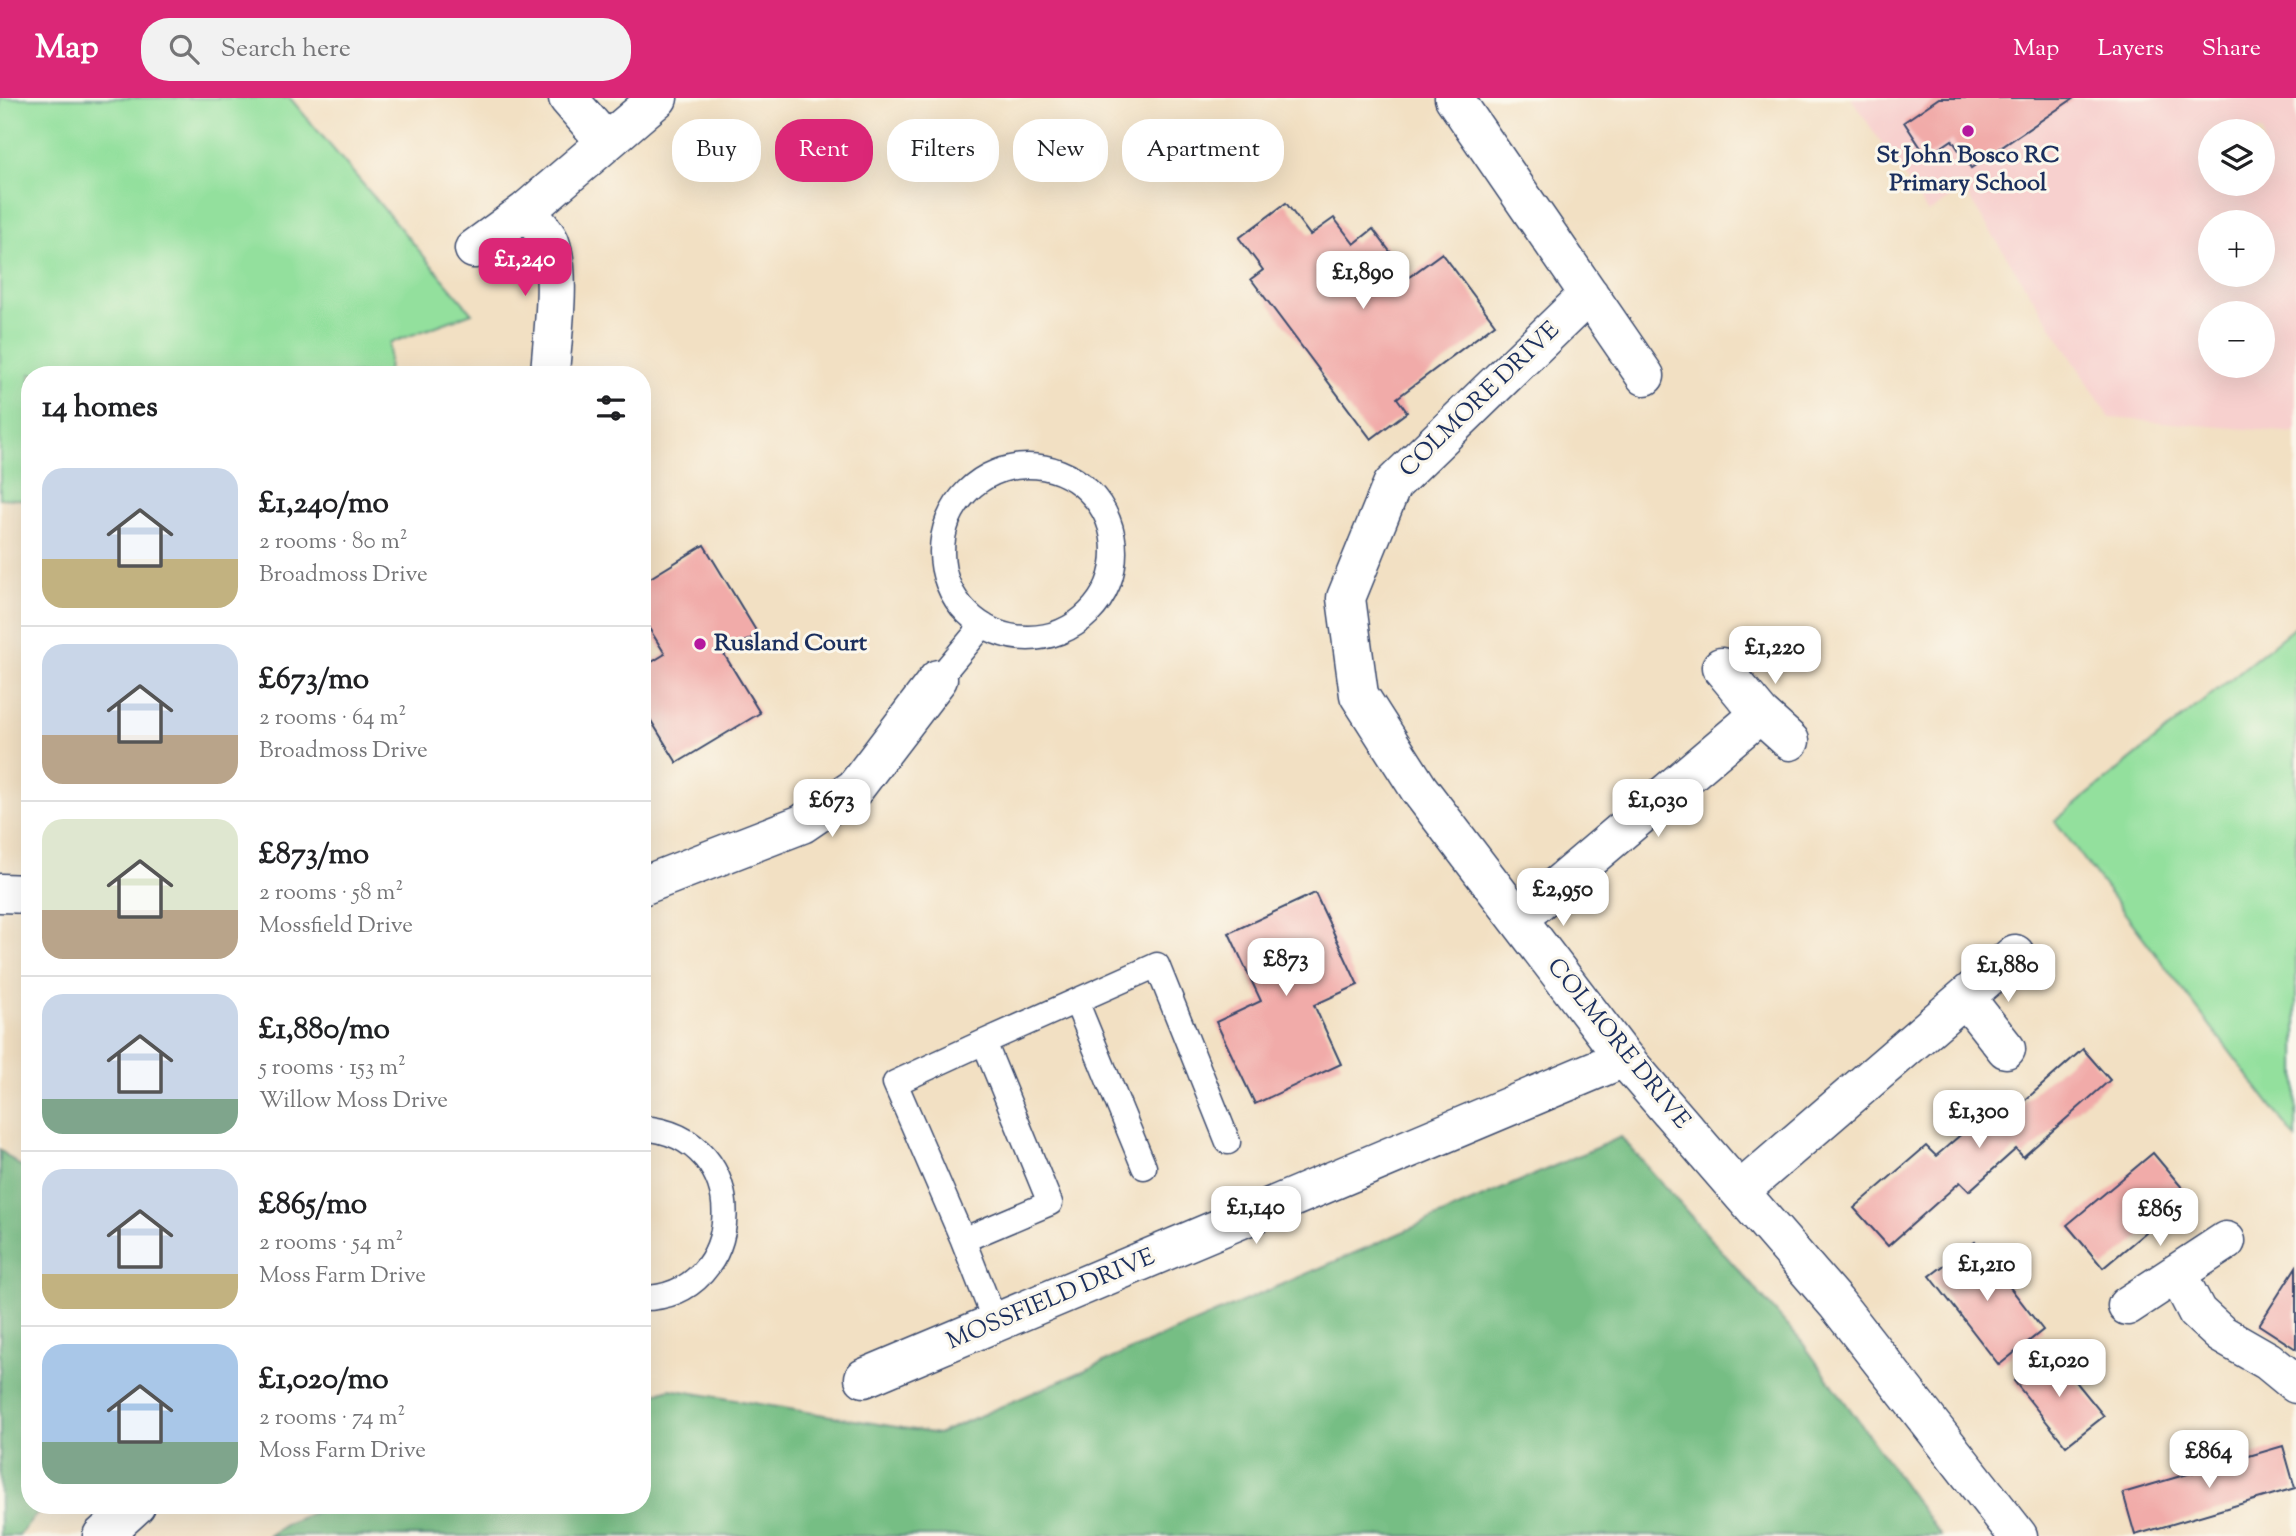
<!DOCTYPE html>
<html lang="en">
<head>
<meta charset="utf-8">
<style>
  :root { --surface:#fff; --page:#f2f2f2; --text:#202124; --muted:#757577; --line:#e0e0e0; --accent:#db2777 }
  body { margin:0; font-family:"Sorts Mill Goudy",serif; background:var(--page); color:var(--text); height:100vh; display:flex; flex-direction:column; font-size:26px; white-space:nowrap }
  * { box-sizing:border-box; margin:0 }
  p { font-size:23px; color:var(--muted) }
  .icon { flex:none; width:38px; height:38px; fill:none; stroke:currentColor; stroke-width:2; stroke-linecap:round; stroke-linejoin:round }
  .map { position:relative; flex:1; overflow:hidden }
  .details { position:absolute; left:21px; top:268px; width:630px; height:1148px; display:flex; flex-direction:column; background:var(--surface); border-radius:28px; box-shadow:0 7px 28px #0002 }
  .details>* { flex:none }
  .hud { position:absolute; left:672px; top:21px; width:665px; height:63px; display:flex; gap:14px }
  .fabs { position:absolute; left:2198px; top:21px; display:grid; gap:14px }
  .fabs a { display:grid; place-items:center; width:77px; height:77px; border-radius:50%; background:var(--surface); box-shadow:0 7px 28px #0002; font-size:35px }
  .price { position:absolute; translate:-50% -60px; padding:0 16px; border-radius:14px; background:#fff; color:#222; font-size:23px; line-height:46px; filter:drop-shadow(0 2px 4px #0008) }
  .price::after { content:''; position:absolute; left:50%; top:42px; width:21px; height:16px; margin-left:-10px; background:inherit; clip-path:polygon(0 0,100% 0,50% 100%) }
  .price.on { background:var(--accent); color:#fff }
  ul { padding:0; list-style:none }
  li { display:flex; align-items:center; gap:21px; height:175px; padding:0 21px }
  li+li { border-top:2px solid var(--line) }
  li span { display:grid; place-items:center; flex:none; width:196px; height:140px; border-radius:21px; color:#555 }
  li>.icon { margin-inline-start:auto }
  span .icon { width:84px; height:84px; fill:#fffc; stroke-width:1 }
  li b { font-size:30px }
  h2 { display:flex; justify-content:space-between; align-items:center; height:84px; padding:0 21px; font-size:30px }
  .pill { padding:0 24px; border-radius:28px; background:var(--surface); box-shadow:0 7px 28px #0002; font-size:24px; line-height:63px }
  .pill.on { background:var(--accent); color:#fff }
  header { display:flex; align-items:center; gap:42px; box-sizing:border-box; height:98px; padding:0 35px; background:var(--accent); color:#fff }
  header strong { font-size:33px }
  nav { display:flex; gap:38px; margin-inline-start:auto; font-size:24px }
  .search { width:490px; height:63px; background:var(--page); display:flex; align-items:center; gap:18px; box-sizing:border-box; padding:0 24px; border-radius:28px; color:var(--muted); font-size:26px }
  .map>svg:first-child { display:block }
  .built { fill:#f7d0ce; fill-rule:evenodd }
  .green { fill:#93e09d; stroke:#57887e; stroke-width:2 }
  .forest { fill:#76be84; stroke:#487671; stroke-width:2 }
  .building { fill:#f1aba9 }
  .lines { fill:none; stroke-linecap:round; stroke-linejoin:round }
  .service-casing { stroke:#3b4a6d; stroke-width:27 }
  .minor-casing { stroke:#3b4a6d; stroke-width:41 }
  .service { stroke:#fff; stroke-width:24 }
  .minor { stroke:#fff; stroke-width:38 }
  .poi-dot { fill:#b5179e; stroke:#fbf7ec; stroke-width:2.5 }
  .labels { text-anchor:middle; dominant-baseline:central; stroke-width:6; stroke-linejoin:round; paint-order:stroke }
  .poi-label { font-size:24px; font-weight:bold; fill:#1b2f5e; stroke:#fbf7ec }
  .street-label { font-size:24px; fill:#1b2f5e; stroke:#fbf7ec }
</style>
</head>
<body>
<header>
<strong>Map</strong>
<div class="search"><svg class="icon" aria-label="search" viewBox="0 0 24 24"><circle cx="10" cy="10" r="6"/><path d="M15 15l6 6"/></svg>Search here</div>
<nav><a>Map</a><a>Layers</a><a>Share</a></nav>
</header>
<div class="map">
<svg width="2296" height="1438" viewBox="0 0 2296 1438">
  <rect width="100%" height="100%" fill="#fbf7ec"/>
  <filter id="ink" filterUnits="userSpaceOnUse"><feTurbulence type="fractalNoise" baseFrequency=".0143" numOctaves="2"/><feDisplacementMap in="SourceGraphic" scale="14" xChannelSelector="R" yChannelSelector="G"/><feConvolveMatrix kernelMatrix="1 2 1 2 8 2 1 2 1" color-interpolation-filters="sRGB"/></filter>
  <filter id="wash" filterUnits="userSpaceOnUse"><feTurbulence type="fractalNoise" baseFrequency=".00686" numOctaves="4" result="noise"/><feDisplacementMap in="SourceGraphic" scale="28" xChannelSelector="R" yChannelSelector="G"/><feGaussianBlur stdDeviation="1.57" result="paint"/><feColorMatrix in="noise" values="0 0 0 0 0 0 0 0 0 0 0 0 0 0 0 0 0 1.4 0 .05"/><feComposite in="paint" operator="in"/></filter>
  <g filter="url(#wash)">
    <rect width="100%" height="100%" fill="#f2e0c3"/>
    <path class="built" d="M 1851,0 L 2296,0 L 2296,335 L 2110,320 L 1964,92 L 1928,115 ZM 2210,33 L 2263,33 L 2263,86 L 2210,86 ZM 2210,124 L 2263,124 L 2263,177 L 2210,177 ZM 2210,215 L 2263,215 L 2263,268 L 2210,268 Z"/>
    <path class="green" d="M 0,0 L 290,0 L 472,215 L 390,245 L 388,276 L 30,276 L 30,402 L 0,400 Z
      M 2296,528 L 2296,1041 L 2055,723 Z"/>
    <path class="forest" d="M 1621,1039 L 1802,1244 L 1941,1438 L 268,1438 L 288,1425 L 333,1407 L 642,1407 L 642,1300 L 670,1291 L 938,1336 Z
      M 0,1052 L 30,1076 L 30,1407 L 44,1407 L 19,1438 L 0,1438 Z"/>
    <g id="blocks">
      <path class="building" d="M 1939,0 L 2074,0 L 1971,70 L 1952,42 L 1927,59 L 1904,24 Z
        M 1286,105 L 1310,137 L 1334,120 L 1354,146 L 1373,131 L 1409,179 L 1442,155 L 1495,226 L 1397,300 L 1407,314 L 1371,341 L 1251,181 L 1263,172 L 1239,140 Z
        M 704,447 L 758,536 L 724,556 L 760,615 L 677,665 L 642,608 L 642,570 L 665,556 L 642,519 L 642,485 Z
        M 1315,795 L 1358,887 L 1314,907 L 1341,966 L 1255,1006 L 1216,924 L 1261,903 L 1229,835 Z
        M 2083,951 L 2110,982 L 2023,1059 L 2016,1051 L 1969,1093 L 1960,1084 L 1888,1148 L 1854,1110 L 1926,1048 L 1936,1058 L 1986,1015 L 1997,1027 Z
        M 2153,1055 L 2189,1098 L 2103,1170 L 2067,1127 Z
        M 1975,1144 L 2043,1232 L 1999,1267 L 1930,1178 Z
        M 2296,1169 L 2296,1251 L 2259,1227 Z
        M 2051,1253 L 2104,1318 L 2066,1348 L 2014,1283 Z
        M 2283,1348 L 2295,1390 L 2135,1437 L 2123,1395 Z"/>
    </g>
  </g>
  <g filter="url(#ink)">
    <use href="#blocks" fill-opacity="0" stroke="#3b4a6d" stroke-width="2"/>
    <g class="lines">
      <g class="service-casing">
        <path id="service" d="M942 454a86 86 0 1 1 172 0a86 86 0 1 1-172 0Z
          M 938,581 L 983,527
          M 1076,903 L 1144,1069
          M 984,944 L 895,985 L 963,1142 L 1050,1105 L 984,944 L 1157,867 L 1228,1044
          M 642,1030 C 757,1038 747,1200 642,1200
          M 963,1142 L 996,1226"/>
      </g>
      <g class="minor-casing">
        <path id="minor" d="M 568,0 L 606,44
          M 1454,0 L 1645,278
          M 526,113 C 534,123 545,132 550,144 C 562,177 552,240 550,276
          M 474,151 L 526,113 L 658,0
          M 1589,196 L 1392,387 L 1346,500 L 1359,597 L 1419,691 L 1624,960 L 1836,1205 L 2018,1438
          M 1721,569 L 1760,616 L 1790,643
          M 642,788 L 802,726 L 855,690 L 938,581
          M 0,795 L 30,796
          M 1518,821 L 1760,616
          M 1965,899 L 2006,951
          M 1740,1093 L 2015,856
          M 2177,1175 L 2197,1214 L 2221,1236 L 2268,1263 L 2296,1286
          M 2127,1208 L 2226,1143
          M 864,1280 L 1624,960
          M 102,1438 L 136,1407"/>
      </g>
      <use href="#service" class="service"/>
      <use href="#minor" class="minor"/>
    </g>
  </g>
  <g class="poi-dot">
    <circle cx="1968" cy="33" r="7"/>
    <circle cx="700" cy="546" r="7"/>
  </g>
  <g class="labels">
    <g class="poi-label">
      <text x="1968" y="58">St John Bosco RC<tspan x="1968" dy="28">Primary School</tspan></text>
      <text x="714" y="546" text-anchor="start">Rusland Court</text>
    </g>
    <g class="street-label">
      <text transform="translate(1480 302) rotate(-44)">COLMORE DRIVE</text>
      <text transform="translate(1618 946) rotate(51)">COLMORE DRIVE</text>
      <text transform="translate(1051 1202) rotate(-23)">MOSSFIELD DRIVE</text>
    </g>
  </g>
</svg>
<div class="fabs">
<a><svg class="icon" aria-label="layers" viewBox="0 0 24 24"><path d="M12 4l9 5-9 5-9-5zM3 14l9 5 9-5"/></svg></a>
<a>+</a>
<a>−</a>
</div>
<b class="price on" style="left:525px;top:200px">£1,240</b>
<b class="price" style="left:1363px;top:213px">£1,890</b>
<b class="price" style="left:1775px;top:588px">£1,220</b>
<b class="price" style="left:832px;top:741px">£673</b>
<b class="price" style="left:1658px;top:741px">£1,030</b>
<b class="price" style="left:1563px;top:830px">£2,950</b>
<b class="price" style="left:1286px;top:900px">£873</b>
<b class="price" style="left:2008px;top:906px">£1,880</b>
<b class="price" style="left:1979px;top:1052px">£1,300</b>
<b class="price" style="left:1256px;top:1148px">£1,140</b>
<b class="price" style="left:2160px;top:1150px">£865</b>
<b class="price" style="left:1987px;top:1205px">£1,210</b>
<b class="price" style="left:2059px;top:1301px">£1,020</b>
<b class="price" style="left:2209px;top:1392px">£864</b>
<div class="hud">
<a class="pill">Buy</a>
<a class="pill on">Rent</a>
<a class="pill">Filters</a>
<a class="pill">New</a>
<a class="pill">Apartment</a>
</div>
<section class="details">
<h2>14 homes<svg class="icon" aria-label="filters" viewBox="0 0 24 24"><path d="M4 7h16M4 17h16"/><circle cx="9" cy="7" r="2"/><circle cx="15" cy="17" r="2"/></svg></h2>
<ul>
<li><span style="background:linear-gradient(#c9d6e8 65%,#c2b280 0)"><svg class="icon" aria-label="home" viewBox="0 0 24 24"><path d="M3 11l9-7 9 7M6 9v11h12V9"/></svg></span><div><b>£1,240/mo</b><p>2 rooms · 80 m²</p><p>Broadmoss Drive</p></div></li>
<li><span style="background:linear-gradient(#c9d6e8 65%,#b9a48a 0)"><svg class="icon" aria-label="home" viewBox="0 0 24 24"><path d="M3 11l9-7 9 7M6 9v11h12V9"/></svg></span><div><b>£673/mo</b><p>2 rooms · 64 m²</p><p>Broadmoss Drive</p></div></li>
<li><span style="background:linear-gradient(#dfe7d0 65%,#b9a48a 0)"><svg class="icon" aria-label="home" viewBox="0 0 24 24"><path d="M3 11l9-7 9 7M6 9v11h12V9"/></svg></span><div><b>£873/mo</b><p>2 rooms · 58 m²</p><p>Mossfield Drive</p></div></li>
<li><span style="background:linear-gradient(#c9d6e8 75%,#7fa58c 0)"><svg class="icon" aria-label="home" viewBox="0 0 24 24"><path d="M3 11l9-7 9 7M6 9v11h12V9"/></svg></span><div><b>£1,880/mo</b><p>5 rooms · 153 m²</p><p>Willow Moss Drive</p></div></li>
<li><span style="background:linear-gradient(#c9d6e8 75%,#c2b280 0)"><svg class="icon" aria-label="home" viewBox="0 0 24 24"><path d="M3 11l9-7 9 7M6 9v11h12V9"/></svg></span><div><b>£865/mo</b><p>2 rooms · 54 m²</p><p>Moss Farm Drive</p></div></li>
<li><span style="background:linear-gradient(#a9c7e8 70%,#7fa58c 0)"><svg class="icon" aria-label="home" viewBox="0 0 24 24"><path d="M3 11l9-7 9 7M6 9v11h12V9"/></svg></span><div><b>£1,020/mo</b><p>2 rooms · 74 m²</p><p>Moss Farm Drive</p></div></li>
</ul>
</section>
</div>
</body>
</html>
